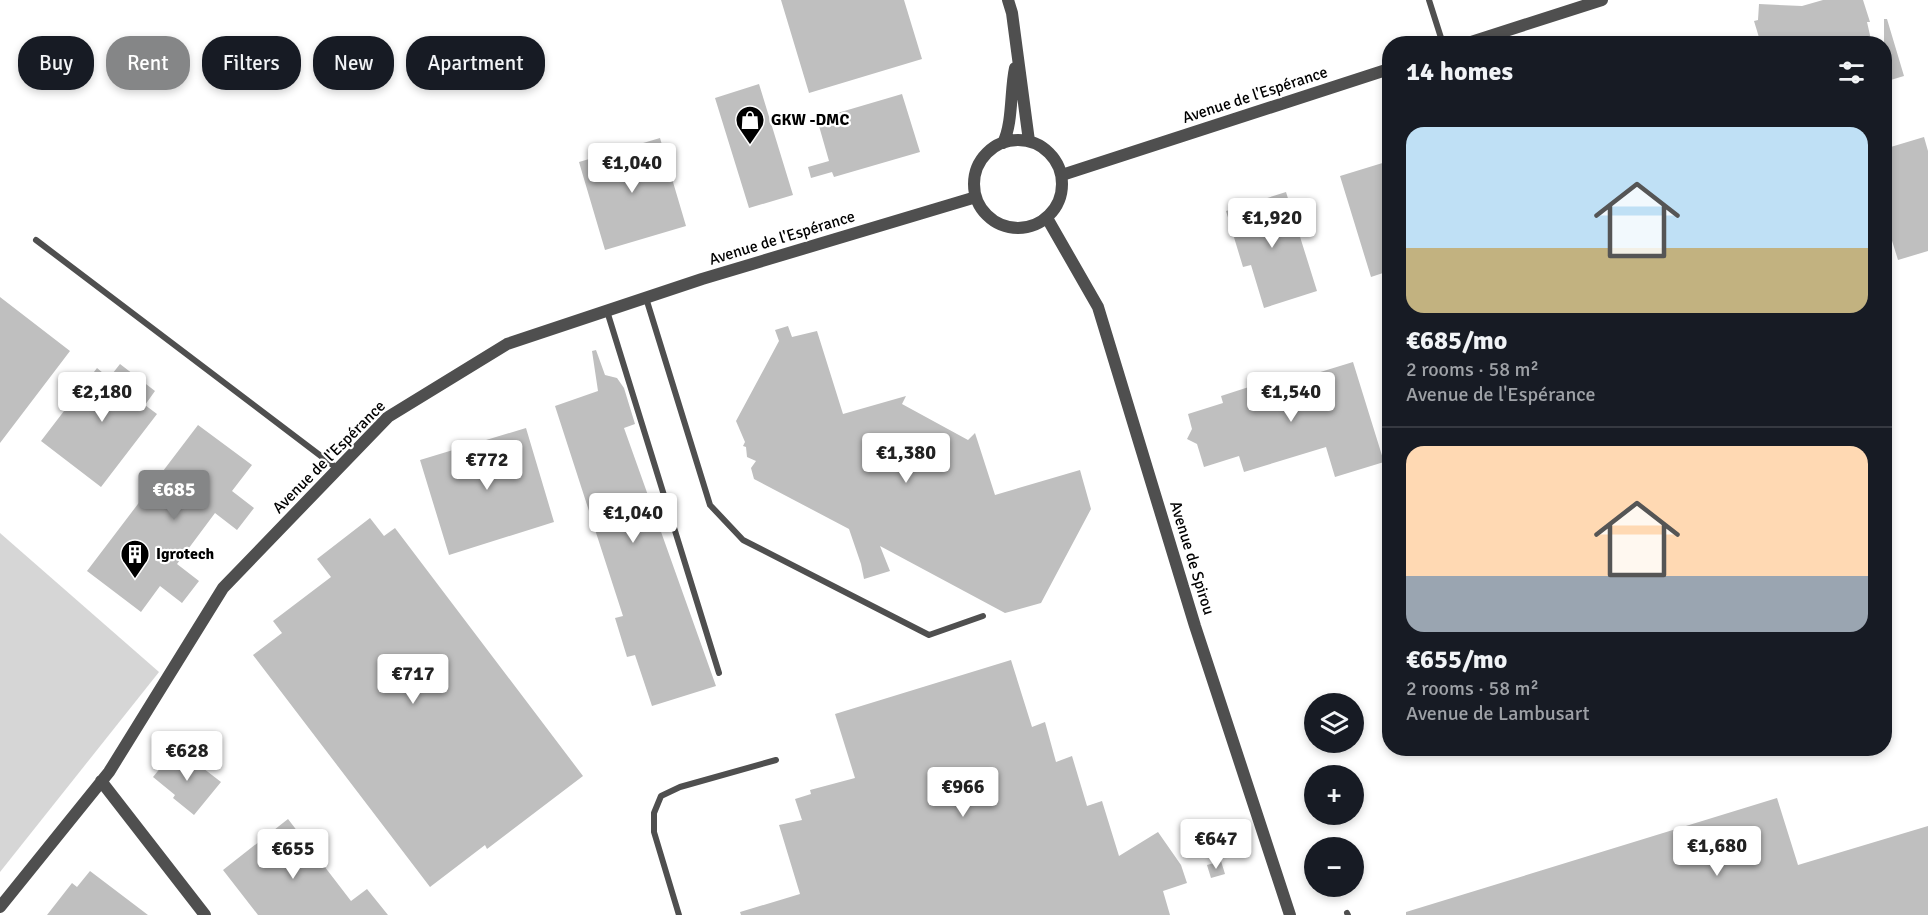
<!DOCTYPE html>
<html lang="en">
<head>
<meta charset="utf-8">
<style>
  :root { --surface:#171b24; --page:#20242c; --text:#f1f3f6; --muted:#9ea1a6; --line:#363941; --accent:#858687 }
  body { margin:0; font-family:Signika,sans-serif; background:var(--page); color:var(--text); height:100vh; display:flex; flex-direction:column; font-size:22px; white-space:nowrap }
  * { box-sizing:border-box; margin:0 }
  p { font-size:20px; color:var(--muted) }
  .icon { flex:none; width:33px; height:33px; fill:none; stroke:currentColor; stroke-width:2; stroke-linecap:round; stroke-linejoin:round }
  .map { position:relative; flex:1; overflow:hidden }
  .drawer { position:absolute; left:1382px; top:36px; width:510px; height:720px; display:flex; flex-direction:column; background:var(--surface); border-radius:24px; box-shadow:0 3px 9px #0003 }
  .drawer>* { flex:none }
  .banner { position:absolute; left:18px; top:36px; width:570px; height:54px; display:flex; gap:12px }
  .tools { position:absolute; left:1304px; top:693px; display:grid; gap:12px }
  .tools a { display:grid; place-items:center; width:60px; height:60px; border-radius:50%; background:var(--surface); box-shadow:0 3px 9px #0003; font-size:30px }
  .price { position:absolute; translate:-50% -51px; padding:0 14px; border-radius:6px; background:#fff; color:#222; font-size:20px; line-height:39px; filter:drop-shadow(0 2px 3px #0008) }
  .price::after { content:''; position:absolute; left:50%; top:36px; width:18px; height:14px; margin-left:-9px; background:inherit; clip-path:polygon(0 0,100% 0,50% 100%) }
  .price.current { background:var(--accent); color:#fff }
  ul { padding:0; list-style:none }
  li { display:grid; align-content:center; gap:12px; height:318px; padding:0 24px }
  li+li { border-top:2px solid var(--line) }
  li span { display:grid; place-items:center; height:186px; border-radius:18px; color:#555 }
  li>.icon { margin-inline-start:auto }
  span .icon { width:108px; height:108px; fill:#fffc; stroke-width:1 }
  li b { font-size:26px }
  h2 { display:flex; justify-content:space-between; align-items:center; height:72px; padding:0 24px; font-size:26px }
  .chip { padding:0 21px; border-radius:24px; background:var(--surface); box-shadow:0 3px 9px #0003; font-size:21px; line-height:54px }
  .chip.current { background:var(--accent); color:#fff }
  .map>svg:first-child { display:block }
  .green { fill:#d6d6d6 }
  .building { fill:#bfbfbf }
  .lines { fill:none; stroke-linecap:round; stroke-linejoin:round }
  .lane { stroke:#4f4f4f; stroke-width:6 }
  .street { stroke:#4f4f4f; stroke-width:12 }
  .labels { text-anchor:middle; dominant-baseline:central; stroke-width:4.5; stroke-linejoin:round; paint-order:stroke }
  .street-label { font-size:16px; fill:#000; stroke:#fff }
  .poi-label { font-size:16px; font-weight:bold; fill:#000; stroke:#fff; text-anchor:start }
</style>
</head>
<body>
<div class="map">
<svg width="1928" height="915" viewBox="0 0 1928 915">
  <rect width="100%" height="100%" fill="#fff"/>
  <path class="green" d="M 0,533 L 159,672 L 0,872 Z"/>
  <path class="building" d="M 781,0 L 904,0 L 922,59 L 809,93 Z
    M 1823,0 L 1863,0 L 1870,22 L 1867,22 L 1872,44 L 1761,44 L 1754,21 L 1758,20 L 1759,4 L 1802,6 Z
    M 1884,19 L 1887,19 L 1904,76 L 1884,82 Z
    M 759,84 L 793,195 L 749,208 L 715,98 Z
    M 902,94 L 920,152 L 834,177 L 832,172 L 811,178 L 808,167 L 829,161 L 817,119 Z
    M 1924,137 L 1928,151 L 1928,251 L 1898,260 L 1884,215 L 1884,149 Z
    M 660,138 L 686,226 L 605,250 L 579,162 Z
    M 1389,161 L 1389,271 L 1371,277 L 1340,176 Z
    M 1286,192 L 1317,291 L 1264,308 L 1251,265 L 1243,267 L 1226,211 Z
    M 0,297 L 70,351 L 0,443 Z
    M 788,326 L 792,337 L 817,331 L 843,414 L 906,396 L 902,404 L 968,440 L 975,433 L 995,495 L 1080,470 L 1091,509 L 1041,603 L 1005,613 L 880,546 L 890,571 L 864,579 L 861,564 L 849,529 L 754,479 L 751,468 L 756,461 L 747,457 L 746,447 L 743,446 L 745,442 L 736,421 L 779,341 L 775,330 Z
    M 596,350 L 605,375 L 617,378 L 624,388 L 635,424 L 624,428 L 716,686 L 652,706 L 635,655 L 627,657 L 615,618 L 623,616 L 555,406 L 598,391 L 592,351 Z
    M 1353,362 L 1384,462 L 1335,477 L 1326,447 L 1244,472 L 1239,456 L 1204,467 L 1197,444 L 1187,439 L 1192,429 L 1188,414 L 1223,403 L 1221,396 L 1289,374 L 1291,381 Z
    M 120,364 L 155,391 L 145,405 L 157,414 L 101,487 L 41,441 L 97,368 L 109,378 Z
    M 198,425 L 252,465 L 232,491 L 254,508 L 237,530 L 215,513 L 177,564 L 199,581 L 182,603 L 160,586 L 141,612 L 87,571 Z
    M 526,428 L 554,522 L 449,555 L 420,460 Z
    M 370,518 L 384,536 L 395,528 L 583,776 L 487,849 L 485,845 L 430,887 L 253,655 L 282,633 L 273,621 L 331,577 L 317,559 Z
    M 1011,660 L 1032,727 L 1045,722 L 1056,762 L 1072,756 L 1087,806 L 1102,801 L 1119,856 L 1158,832 L 1181,865 L 1187,883 L 1163,891 L 1170,915 L 741,915 L 740,912 L 800,894 L 779,825 L 802,820 L 795,799 L 811,794 L 810,790 L 855,778 L 835,714 Z
    M 175,750 L 197,768 L 199,765 L 221,782 L 194,815 L 173,798 L 175,795 L 153,777 Z
    M 1777,798 L 1798,865 L 1928,826 L 1928,915 L 1406,915 L 1406,912 Z
    M 288,819 L 351,901 L 367,889 L 388,915 L 258,915 L 223,870 Z
    M 1221,861 L 1225,874 L 1211,878 L 1207,865 Z
    M 90,871 L 148,915 L 47,915 L 72,883 L 77,887 Z"/>
  <g class="lines">
    <path class="lane" d="M 1429,0 L 1443,44
      M 36,240 L 338,469
      M 646,298 L 710,505 L 743,540 L 929,635 L 983,616
      M 607,311 L 719,673
      M 1347,913 L 1348,915
      M 679,915 L 654,832 L 654,813 L 661,796 L 680,787 L 776,760"/>
    <path class="street" d="M 1008,0 L 1012,13 L 1029,141
      M 1465,44 L 1602,0
      M974 184a44 44 0 1 1 88 0a44 44 0 1 1-88 0Z
      M 1003,143 C 1013,123 1010,91 1015,68
      M 1062,175 L 1389,69
      M 1047,218 L 1098,307 L 1195,626 L 1290,915
      M 101,781 L 205,915
      M 0,907 L 109,772 L 223,588 L 388,417 L 507,344 L 702,279 L 976,197"/>
  </g>
  <defs>
    <g id="shop-pin" transform="scale(1.5)"><path d="M0 17L-7.5 6A9.5 9.5 0 1 1 7.5 6Z" fill="#000" stroke="#fff"/><path d="M-5-2.5h2.3a2.7 3.5 0 0 1 5.4 0H5L5.5 6h-11ZM-1.5-2.5h3a1.5 2.3 0 0 0-3 0Z" fill="#fff"/></g>
    <g id="building-pin" transform="scale(1.5)"><path d="M0 17L-7.5 6A9.5 9.5 0 1 1 7.5 6Z" fill="#000" stroke="#fff"/><path d="M-4-6H4V6H1V3H-1V6H-4ZM-2.5-4.3h1.7v1.8h-1.7ZM.8-4.3h1.7v1.8H.8ZM-2.5-1h1.7V.8h-1.7ZM.8-1h1.7V.8H.8Z" fill="#fff"/></g>
  </defs>
  <g fill-rule="evenodd">
    <use href="#shop-pin" x="750" y="120"/>
    <use href="#building-pin" x="135" y="554"/>
  </g>
  <g class="labels">
    <g class="street-label">
      <text transform="translate(1255 95) rotate(-18)">Avenue de l'Espérance</text>
      <text transform="translate(782 238) rotate(-17)">Avenue de l'Espérance</text>
      <text transform="translate(329 457) rotate(-45)">Avenue de l'Espérance</text>
      <text transform="translate(1192 558) rotate(73)">Avenue de Spirou</text>
    </g>
    <g class="poi-label">
      <text x="771" y="120">GKW -DMC</text>
      <text x="156" y="554">Igrotech</text>
    </g>
  </g>
</svg>
<div class="tools">
<a><svg class="icon" aria-label="layers" viewBox="0 0 24 24"><path d="M12 4l9 5-9 5-9-5zM3 14l9 5 9-5"/></svg></a>
<a>+</a>
<a>−</a>
</div>
<b class="price" style="left:632px;top:194px">€1,040</b>
<b class="price" style="left:1272px;top:249px">€1,920</b>
<b class="price" style="left:102px;top:423px">€2,180</b>
<b class="price" style="left:1291px;top:423px">€1,540</b>
<b class="price" style="left:906px;top:484px">€1,380</b>
<b class="price" style="left:487px;top:491px">€772</b>
<b class="price current" style="left:174px;top:521px">€685</b>
<b class="price" style="left:633px;top:544px">€1,040</b>
<b class="price" style="left:413px;top:705px">€717</b>
<b class="price" style="left:187px;top:782px">€628</b>
<b class="price" style="left:963px;top:818px">€966</b>
<b class="price" style="left:1216px;top:870px">€647</b>
<b class="price" style="left:1717px;top:877px">€1,680</b>
<b class="price" style="left:293px;top:880px">€655</b>
<div class="banner">
<a class="chip">Buy</a>
<a class="chip current">Rent</a>
<a class="chip">Filters</a>
<a class="chip">New</a>
<a class="chip">Apartment</a>
</div>
<section class="drawer">
<h2>14 homes<svg class="icon" aria-label="filters" viewBox="0 0 24 24"><path d="M4 7h16M4 17h16"/><circle cx="9" cy="7" r="2"/><circle cx="15" cy="17" r="2"/></svg></h2>
<ul>
<li><span style="background:linear-gradient(#bfe0f5 65%,#c2b280 0)"><svg class="icon" aria-label="home" viewBox="0 0 24 24"><path d="M3 11l9-7 9 7M6 9v11h12V9"/></svg></span><div><b>€685/mo</b><p>2 rooms · 58 m²</p><p>Avenue de l'Espérance</p></div></li>
<li><span style="background:linear-gradient(#ffd9b3 70%,#9aa5b1 0)"><svg class="icon" aria-label="home" viewBox="0 0 24 24"><path d="M3 11l9-7 9 7M6 9v11h12V9"/></svg></span><div><b>€655/mo</b><p>2 rooms · 58 m²</p><p>Avenue de Lambusart</p></div></li>
</ul>
</section>
</div>
</body>
</html>
